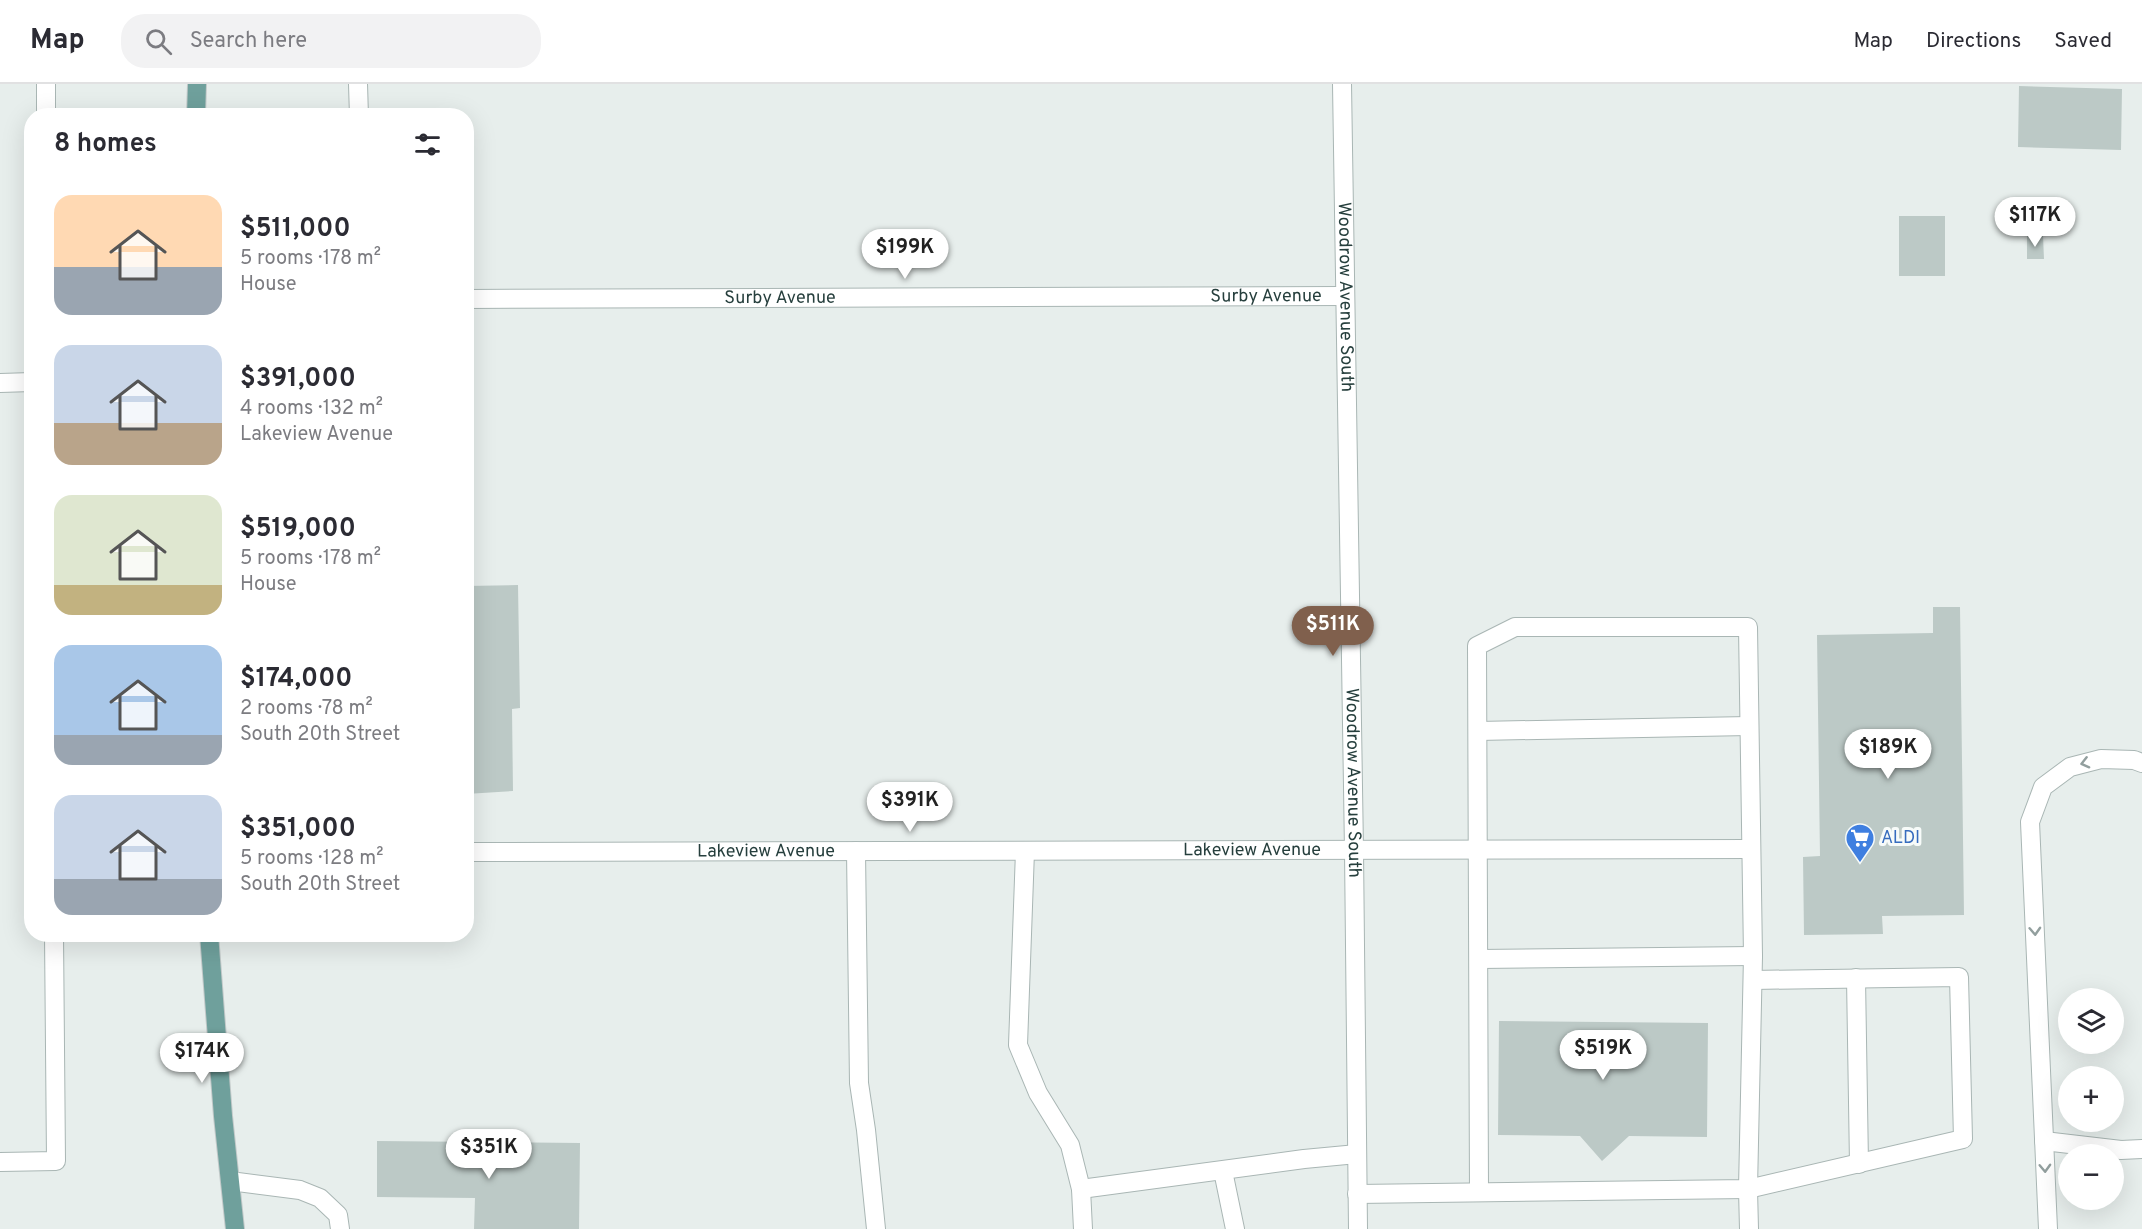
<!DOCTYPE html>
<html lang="en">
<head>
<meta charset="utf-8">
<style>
  :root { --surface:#fff; --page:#f2f2f3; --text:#2b2b33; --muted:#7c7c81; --line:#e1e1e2; --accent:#80604d }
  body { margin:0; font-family:Overpass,sans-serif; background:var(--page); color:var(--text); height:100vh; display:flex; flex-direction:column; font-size:22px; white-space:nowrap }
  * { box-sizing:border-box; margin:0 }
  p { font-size:20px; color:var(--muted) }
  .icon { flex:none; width:33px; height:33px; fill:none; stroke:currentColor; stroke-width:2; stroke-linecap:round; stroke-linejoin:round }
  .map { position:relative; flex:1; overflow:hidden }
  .details { position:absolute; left:24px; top:24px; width:450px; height:834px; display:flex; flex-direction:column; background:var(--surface); border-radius:24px; box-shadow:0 6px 24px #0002 }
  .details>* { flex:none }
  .tools { position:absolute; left:2058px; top:904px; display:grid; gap:12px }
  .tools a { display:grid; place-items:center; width:66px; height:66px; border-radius:50%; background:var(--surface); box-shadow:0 6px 24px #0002; font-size:30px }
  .price { position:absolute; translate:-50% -51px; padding:0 14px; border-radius:21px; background:#fff; color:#222; font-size:20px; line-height:39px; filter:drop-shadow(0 2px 3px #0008) }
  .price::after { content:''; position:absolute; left:50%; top:36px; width:18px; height:14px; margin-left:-9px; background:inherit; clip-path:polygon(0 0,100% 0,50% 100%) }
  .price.active { background:var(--accent); color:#fff }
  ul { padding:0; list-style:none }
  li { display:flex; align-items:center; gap:18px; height:150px; padding:0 30px }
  li span { display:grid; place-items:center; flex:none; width:168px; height:120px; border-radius:18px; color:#555 }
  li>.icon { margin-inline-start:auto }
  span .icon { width:72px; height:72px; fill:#fffc; stroke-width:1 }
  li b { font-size:26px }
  h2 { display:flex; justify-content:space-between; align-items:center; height:72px; padding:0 30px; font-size:26px }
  header { display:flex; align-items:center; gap:36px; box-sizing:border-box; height:84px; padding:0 30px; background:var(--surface); border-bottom:2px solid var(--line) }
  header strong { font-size:28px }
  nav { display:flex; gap:33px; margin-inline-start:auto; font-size:21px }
  .search { width:420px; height:54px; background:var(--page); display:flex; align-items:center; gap:15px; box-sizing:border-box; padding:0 21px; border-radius:24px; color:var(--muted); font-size:22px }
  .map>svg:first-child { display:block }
  .building { fill:#bcc9c6 }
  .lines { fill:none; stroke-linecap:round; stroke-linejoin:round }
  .minor-casing { stroke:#a9b6b4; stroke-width:20 }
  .major-casing { stroke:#c2c9c9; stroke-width:20 }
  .minor { stroke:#fff; stroke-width:18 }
  .major { stroke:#6fa09c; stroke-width:18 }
  .oneway { stroke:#929f9e }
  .labels { text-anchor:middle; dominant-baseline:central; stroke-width:6; stroke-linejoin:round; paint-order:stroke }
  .street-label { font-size:18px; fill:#263f3d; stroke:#f7fbf9 }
  .shop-label { font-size:18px; fill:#366cbe; stroke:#f7fbf9; text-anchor:start }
</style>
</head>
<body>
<header>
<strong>Map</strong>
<div class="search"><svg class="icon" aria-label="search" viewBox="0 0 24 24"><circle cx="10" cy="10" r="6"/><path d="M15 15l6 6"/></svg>Search here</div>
<nav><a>Map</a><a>Directions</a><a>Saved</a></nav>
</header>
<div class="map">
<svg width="2142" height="1145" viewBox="0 0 2142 1145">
  <rect width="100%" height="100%" fill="#e7eeec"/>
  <path class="building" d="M 2019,2 L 2122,5 L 2121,66 L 2018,63 Z
    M 1899,132 L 1945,132 L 1945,192 L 1899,192 Z
    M 2027,152 L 2043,152 L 2044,175 L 2027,175 Z
    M 518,501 L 520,624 L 512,625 L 513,707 L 466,710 L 466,502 Z
    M 1933,523 L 1960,523 L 1964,831 L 1882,832 L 1883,850 L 1804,851 L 1803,773 L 1820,772 L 1817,551 L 1933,549 Z
    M 1499,937 L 1708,939 L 1707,1053 L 1629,1052 L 1602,1077 L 1580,1052 L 1498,1051 Z
    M 377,1057 L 580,1059 L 579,1145 L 474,1145 L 475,1114 L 377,1113 Z"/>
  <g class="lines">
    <g class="minor-casing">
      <g id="minor">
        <path d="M 46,0 L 46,32"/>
        <path d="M 358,0 L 359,32"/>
        <path id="s1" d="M 1342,0 L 1354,767 L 1358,1145"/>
        <path id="s2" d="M 466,215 L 1344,212"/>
        <path d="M 0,299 L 32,298"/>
        <path d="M 1478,647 L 1749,642"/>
        <path d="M 856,767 L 859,999 L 866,1046 L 876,1145"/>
        <path d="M 1025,767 L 1018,961 L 1038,1009 L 1070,1061 L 1081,1105 L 1083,1145"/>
        <path id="s3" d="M 466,768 L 1751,765"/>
        <path d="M 1479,875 L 1753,872"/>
        <path d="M 1856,894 L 1859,1080"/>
        <path d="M 2044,1057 L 2121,1066 L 2142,1065"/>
        <path d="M 0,1078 L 56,1077 L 54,850"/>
        <path d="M 1223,1087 L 1235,1145"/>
        <path d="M 230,1097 L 300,1106 L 320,1114 L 338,1131 L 340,1145"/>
        <path d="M 1081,1105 L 1304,1075 L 1357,1070"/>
        <path d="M 1479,1108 L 1477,562 L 1515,543 L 1748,543 L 1753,872 L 1748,1105 L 1749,1145"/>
        <path d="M 1357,1110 L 1748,1105 L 1963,1055 L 1959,893 L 1753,896"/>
        <path d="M 2048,1145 L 2030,738 L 2043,703 L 2070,683 L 2101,675 L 2134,676 L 2142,679"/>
      </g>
    </g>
    <g class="major-casing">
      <path id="major" d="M 196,32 L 197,0
        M 209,850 L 223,1032 L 235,1145"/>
    </g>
    <use href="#minor" class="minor"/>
    <use href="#major" class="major"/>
  </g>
  <defs><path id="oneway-chevron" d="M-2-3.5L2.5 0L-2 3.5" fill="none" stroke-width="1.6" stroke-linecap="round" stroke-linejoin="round" transform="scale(1.5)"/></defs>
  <g class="oneway">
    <use href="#oneway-chevron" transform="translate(2085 679) rotate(166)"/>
    <use href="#oneway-chevron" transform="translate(2035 847) rotate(87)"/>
    <use href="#oneway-chevron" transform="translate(2045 1084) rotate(88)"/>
  </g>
  <defs>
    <g id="supermarket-pin" transform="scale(1.5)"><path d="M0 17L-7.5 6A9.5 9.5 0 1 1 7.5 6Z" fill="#3f7fe0" stroke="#f7fbf9"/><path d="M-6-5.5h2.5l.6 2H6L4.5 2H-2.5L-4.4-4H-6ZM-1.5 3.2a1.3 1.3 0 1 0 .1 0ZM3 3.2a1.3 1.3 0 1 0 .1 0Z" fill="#fff"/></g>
  </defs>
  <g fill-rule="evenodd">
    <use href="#supermarket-pin" x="1860" y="754"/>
  </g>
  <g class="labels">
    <g class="street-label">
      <text stroke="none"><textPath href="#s2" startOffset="800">Surby Avenue</textPath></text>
      <text stroke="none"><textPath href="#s1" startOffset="213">Woodrow Avenue South</textPath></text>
      <text stroke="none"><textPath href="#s2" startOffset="314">Surby Avenue</textPath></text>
      <text stroke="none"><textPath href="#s1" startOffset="699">Woodrow Avenue South</textPath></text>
      <text stroke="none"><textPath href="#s3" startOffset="300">Lakeview Avenue</textPath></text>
      <text stroke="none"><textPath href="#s3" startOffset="786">Lakeview Avenue</textPath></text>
    </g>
    <g class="shop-label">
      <text x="1881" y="754">ALDI</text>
    </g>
  </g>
</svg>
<div class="tools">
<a><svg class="icon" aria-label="layers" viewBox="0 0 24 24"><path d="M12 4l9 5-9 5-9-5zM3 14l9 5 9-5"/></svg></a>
<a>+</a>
<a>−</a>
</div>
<b class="price" style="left:2035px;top:164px">$117K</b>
<b class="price" style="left:905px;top:196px">$199K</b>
<b class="price active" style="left:1333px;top:573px">$511K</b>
<b class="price" style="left:1888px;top:696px">$189K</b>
<b class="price" style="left:910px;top:749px">$391K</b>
<b class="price" style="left:1603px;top:997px">$519K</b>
<b class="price" style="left:202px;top:1000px">$174K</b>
<b class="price" style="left:489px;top:1096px">$351K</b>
<section class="details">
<h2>8 homes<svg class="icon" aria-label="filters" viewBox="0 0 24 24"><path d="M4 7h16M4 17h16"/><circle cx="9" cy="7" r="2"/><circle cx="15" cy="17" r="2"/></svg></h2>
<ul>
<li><span style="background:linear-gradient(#ffd9b3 60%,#9aa5b1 0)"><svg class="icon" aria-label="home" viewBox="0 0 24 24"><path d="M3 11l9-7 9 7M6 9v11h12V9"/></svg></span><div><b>$511,000</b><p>5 rooms · 178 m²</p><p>House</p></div></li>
<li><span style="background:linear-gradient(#c9d6e8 65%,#b9a48a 0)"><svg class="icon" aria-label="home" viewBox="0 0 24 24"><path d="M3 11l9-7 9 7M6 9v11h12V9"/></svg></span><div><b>$391,000</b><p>4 rooms · 132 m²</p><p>Lakeview Avenue</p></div></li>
<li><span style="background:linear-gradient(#dfe7d0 75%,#c2b280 0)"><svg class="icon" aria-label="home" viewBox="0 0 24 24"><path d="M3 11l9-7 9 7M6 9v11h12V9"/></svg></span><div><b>$519,000</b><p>5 rooms · 178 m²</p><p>House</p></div></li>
<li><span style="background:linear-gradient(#a9c7e8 75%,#9aa5b1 0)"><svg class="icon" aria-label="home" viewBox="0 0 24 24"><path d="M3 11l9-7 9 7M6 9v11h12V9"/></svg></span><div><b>$174,000</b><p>2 rooms · 78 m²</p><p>South 20th Street</p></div></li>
<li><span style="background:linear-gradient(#c9d6e8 70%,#9aa5b1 0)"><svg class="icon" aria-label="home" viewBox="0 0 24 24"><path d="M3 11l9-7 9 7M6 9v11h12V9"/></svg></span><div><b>$351,000</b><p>5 rooms · 128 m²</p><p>South 20th Street</p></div></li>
</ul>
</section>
</div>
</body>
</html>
